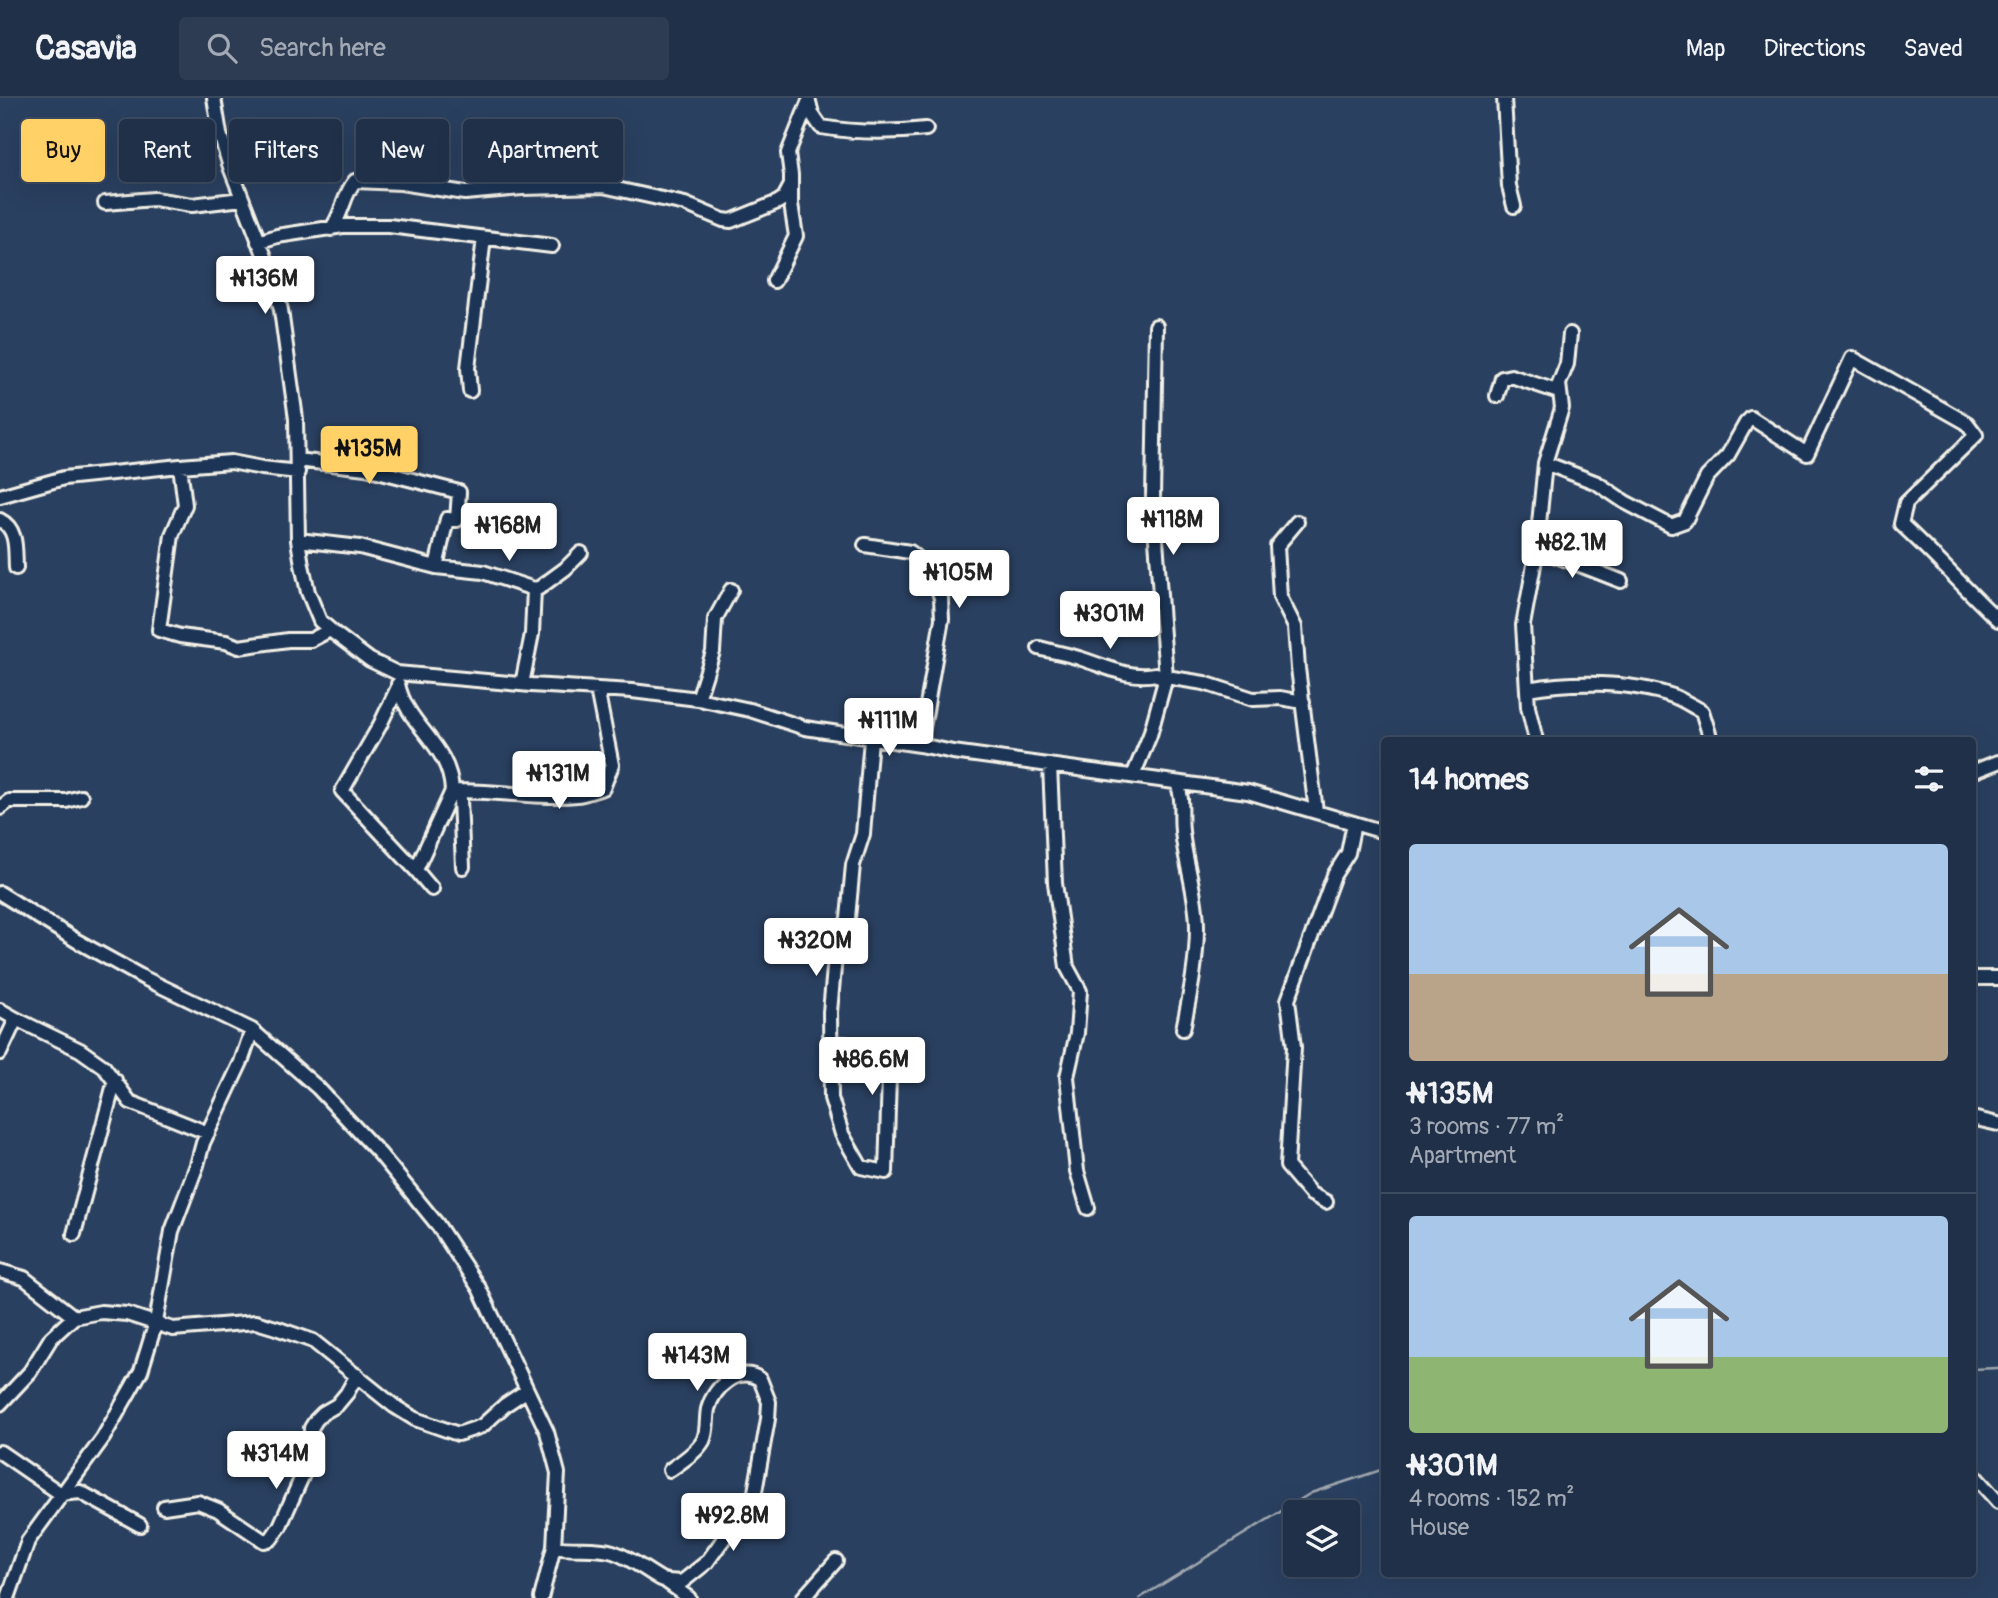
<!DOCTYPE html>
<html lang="en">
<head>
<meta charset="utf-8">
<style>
  :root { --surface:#203048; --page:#2d3c52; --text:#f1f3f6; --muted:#a2a9b4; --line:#3d4b60; --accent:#ffd166 }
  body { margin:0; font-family:Pangolin,sans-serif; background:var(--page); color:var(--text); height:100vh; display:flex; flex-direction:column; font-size:26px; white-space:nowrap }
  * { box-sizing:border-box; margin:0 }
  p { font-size:23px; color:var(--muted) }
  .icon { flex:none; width:38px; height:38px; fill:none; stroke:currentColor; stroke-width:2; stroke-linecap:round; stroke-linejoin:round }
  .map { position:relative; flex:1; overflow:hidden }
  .drawer { position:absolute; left:1381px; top:639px; width:595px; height:840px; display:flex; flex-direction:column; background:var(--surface); border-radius:7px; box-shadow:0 7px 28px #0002,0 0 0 2px var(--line) }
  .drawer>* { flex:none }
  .top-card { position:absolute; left:21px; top:21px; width:665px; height:63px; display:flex; gap:14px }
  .tools { position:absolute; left:1283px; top:1402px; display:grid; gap:14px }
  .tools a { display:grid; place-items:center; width:77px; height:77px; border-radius:7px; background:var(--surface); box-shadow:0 7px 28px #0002,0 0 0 2px var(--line); font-size:35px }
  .price { position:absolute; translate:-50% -60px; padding:0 16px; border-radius:7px; background:#fff; color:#222; font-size:23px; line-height:46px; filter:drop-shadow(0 2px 4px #0008) }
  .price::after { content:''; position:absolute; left:50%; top:42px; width:21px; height:16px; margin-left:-10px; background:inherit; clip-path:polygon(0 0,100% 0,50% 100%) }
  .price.active { background:var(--accent); color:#111 }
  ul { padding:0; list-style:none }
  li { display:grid; align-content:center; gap:14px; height:371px; padding:0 28px }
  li+li { border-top:2px solid var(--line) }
  li span { display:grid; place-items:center; height:217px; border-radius:7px; color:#555 }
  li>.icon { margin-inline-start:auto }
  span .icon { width:126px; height:126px; fill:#fffc; stroke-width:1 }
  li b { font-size:30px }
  h2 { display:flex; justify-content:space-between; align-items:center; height:84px; padding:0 28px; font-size:30px }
  .pill { padding:0 24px; border-radius:7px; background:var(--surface); box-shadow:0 7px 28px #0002,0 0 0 2px var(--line); font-size:24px; line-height:63px }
  .pill.active { background:var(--accent); color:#111 }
  header { display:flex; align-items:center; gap:42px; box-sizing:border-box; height:98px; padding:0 35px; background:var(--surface); border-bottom:2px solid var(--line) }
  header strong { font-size:33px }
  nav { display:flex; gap:38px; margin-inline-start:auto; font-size:24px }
  .search { width:490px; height:63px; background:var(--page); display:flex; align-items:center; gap:18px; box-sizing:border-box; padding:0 24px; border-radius:7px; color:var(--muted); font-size:26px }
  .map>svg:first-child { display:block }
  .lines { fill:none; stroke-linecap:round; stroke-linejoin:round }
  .stream { stroke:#a1a8b0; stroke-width:2.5 }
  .minor-casing { stroke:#f4f1e8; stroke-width:18 }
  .minor { stroke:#1d3557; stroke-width:12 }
</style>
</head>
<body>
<header>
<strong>Casavia</strong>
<div class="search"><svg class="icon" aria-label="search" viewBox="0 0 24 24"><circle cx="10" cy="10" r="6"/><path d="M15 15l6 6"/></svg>Search here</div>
<nav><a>Map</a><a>Directions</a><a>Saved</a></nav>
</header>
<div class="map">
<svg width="1998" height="1500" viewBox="0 0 1998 1500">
  <rect width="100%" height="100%" fill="#2a4060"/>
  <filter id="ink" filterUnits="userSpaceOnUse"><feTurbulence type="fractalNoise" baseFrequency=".0143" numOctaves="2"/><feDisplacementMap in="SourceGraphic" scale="14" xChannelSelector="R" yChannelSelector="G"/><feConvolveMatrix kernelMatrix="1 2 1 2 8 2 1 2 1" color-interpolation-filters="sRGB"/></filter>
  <g filter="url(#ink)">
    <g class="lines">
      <path class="stream" d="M 1972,1271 L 1998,1270
        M 1140,1500 L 1311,1395 L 1384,1371"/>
      <g class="minor-casing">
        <path id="minor" d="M 214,0 L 220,36 L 230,69 L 274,182 L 281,212 L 296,321 L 298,442 L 302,467 L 308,494 L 320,523 L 334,535 L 370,562 L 397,575 L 531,587 L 632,593 L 698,601 L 750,612 L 805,630 L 920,647 L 953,654 L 1248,694 L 1384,734
          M 1504,0 L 1509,88 L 1514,108
          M 809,4 L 812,16 L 821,29 C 856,35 891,35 926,31
          M 105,105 L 154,101 L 192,107 L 242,101
          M 331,131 C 343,116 343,97 355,83 L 401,85 L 465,95 L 522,90 L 603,88 L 685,106 L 723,122 L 731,123 L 778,104 L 784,100 L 791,87
          M 258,144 L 277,138 L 343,128 L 389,128 L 552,148
          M 774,183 L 796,138 L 791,106 L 791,77 L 788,55 L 808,5
          M 470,293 L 468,270 L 484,140
          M 1497,298 L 1502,280 L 1511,278 L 1556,293 L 1559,286
          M 297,362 L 366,370 L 459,394 L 457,422 L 447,421 L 436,469
          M 1545,365 L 1597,385 L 1625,404 L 1671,428 L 1685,423 L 1707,379 L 1728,357 L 1746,325 L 1751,320 L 1807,356 L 1852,260 L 1967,325 L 1976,337 L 1906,405 L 1901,426 C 1935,457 1965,491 1998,522
          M 298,374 L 262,370 L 231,364 L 180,368 L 185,407 L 172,437 L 159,532 L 180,538 L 226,544 L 239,549 L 288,542 L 311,542 L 330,532
          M 0,398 L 64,380 L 180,368
          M 0,422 C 18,431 15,452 16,470
          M 1297,424 L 1277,448 L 1280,499 L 1295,529 L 1298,570 L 1316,713
          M 298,442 L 360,449 L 436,469 L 483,474 L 534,491 L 539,490 L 565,471 L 581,455
          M 865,447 L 910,454 L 932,472 L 941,500 L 942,521 L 920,647
          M 1536,450 L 1621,483
          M 1039,550 C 1053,554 1068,556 1082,561 C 1107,569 1129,581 1156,576 L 1165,583
          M 1166,579 L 1204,585 L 1253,601 L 1280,600 L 1303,604
          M 398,586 C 407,629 450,646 452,693 L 460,701 L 463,769
          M 522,586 L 532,536 L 534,491
          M 398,589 L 380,627 L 342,693 L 416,772
          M 1527,591 C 1571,583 1630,583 1673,598 C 1683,602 1692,608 1702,613 L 1711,642
          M 698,601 L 713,554 L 715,521 L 731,492
          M 1536,642 L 1528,609 L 1523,527 L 1536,456 L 1545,365 L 1562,310 L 1559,286 L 1567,266 L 1570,236
          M 1050,667 L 1055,785 L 1067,869 L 1080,893 L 1077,935 L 1067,979 L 1077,1073 L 1088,1110
          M 1972,674 L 1998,664
          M 1133,678 L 1150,637 L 1166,579 L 1153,400 L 1156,228
          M 1177,685 C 1184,702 1180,715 1182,733 C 1185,765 1197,796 1197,829 C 1197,864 1190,897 1183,931
          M 0,710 L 9,703 L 66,703 L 81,699
          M 432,791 L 416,772 L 452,693 C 493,692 538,701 577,697 C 586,696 595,692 603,690 L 612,667 L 597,591
          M 0,795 L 77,843 L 144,880 L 252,932 L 318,990 L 380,1056 L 437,1126 L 479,1190 L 547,1334 L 558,1375 L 554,1449 L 541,1500
          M 1972,880 L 1998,880
          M 0,912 L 16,921
          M 832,945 L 884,951 L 889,979 L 886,1074 L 861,1069 L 842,1036 L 831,1000 L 830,914 L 835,859 L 848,820 L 853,767 L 863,736 L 871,641
          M 0,955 L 16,921 L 80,952 L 104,969 L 130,1004 L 208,1035
          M 1972,1020 L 1998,1026
          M 1326,1104 L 1311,1096 L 1287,1068 L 1294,949 L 1288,902 L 1334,777 L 1348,755 L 1354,725
          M 74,1136 L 115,982
          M 0,1173 L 24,1180 L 74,1219
          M 0,1306 L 30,1274 L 51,1240 L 74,1219 L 101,1214 L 127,1216 L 173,1231 L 256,1224 L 276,1230 L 313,1243 L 394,1308 L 415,1321 L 458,1336 L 482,1328 L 505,1307 L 526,1293
          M 0,1354 L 61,1396 L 80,1394 L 140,1427
          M 1972,1375 L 1998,1404
          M 164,1409 L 198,1404 L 218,1412 L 264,1443 L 271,1441 L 280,1428 L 305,1372 L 311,1357 L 311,1330 L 316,1322 L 323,1315 L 337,1307 L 347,1295 L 357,1277
          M 554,1449 C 574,1453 594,1448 613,1454 C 631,1460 645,1472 661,1481 C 667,1484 675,1483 682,1484 L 707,1464 L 735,1425 L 753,1405 L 768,1321 L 769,1304 L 760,1281 C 738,1267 714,1289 708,1311 C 706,1321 708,1334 703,1343 C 696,1355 681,1364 670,1372
          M 667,1484 L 689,1500
          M 8,1500 L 28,1443 L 103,1340 L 141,1273 L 156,1224 L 172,1133 L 197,1067 L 203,1045 L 241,964 L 252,932
          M 803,1500 L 836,1463"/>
      </g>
      <use href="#minor" class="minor"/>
    </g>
  </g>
</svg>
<div class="tools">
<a><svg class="icon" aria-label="layers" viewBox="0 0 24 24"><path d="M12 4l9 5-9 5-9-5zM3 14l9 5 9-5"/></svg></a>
</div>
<b class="price" style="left:265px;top:218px">₦136M</b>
<b class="price active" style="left:369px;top:388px">₦135M</b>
<b class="price" style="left:1173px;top:459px">₦118M</b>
<b class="price" style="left:509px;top:465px">₦168M</b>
<b class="price" style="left:1572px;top:482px">₦82.1M</b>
<b class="price" style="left:959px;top:512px">₦105M</b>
<b class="price" style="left:1110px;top:553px">₦301M</b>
<b class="price" style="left:889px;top:660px">₦111M</b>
<b class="price" style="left:559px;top:713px">₦131M</b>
<b class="price" style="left:816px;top:880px">₦320M</b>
<b class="price" style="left:872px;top:999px">₦86.6M</b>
<b class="price" style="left:697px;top:1295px">₦143M</b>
<b class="price" style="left:276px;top:1393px">₦314M</b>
<b class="price" style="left:733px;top:1455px">₦92.8M</b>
<div class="top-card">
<a class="pill active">Buy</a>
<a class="pill">Rent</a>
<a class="pill">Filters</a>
<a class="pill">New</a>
<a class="pill">Apartment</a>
</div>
<section class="drawer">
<h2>14 homes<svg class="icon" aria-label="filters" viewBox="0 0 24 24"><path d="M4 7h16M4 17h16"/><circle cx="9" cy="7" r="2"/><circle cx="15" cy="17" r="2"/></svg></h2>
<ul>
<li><span style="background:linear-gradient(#a9c7e8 60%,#b9a48a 0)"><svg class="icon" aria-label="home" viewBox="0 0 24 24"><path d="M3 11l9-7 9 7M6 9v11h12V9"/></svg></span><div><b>₦135M</b><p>3 rooms · 77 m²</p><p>Apartment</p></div></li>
<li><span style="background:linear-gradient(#a9c7e8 65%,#8fb573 0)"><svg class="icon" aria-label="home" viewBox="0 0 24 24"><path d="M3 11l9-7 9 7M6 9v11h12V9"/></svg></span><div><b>₦301M</b><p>4 rooms · 152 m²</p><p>House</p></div></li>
</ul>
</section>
</div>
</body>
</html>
